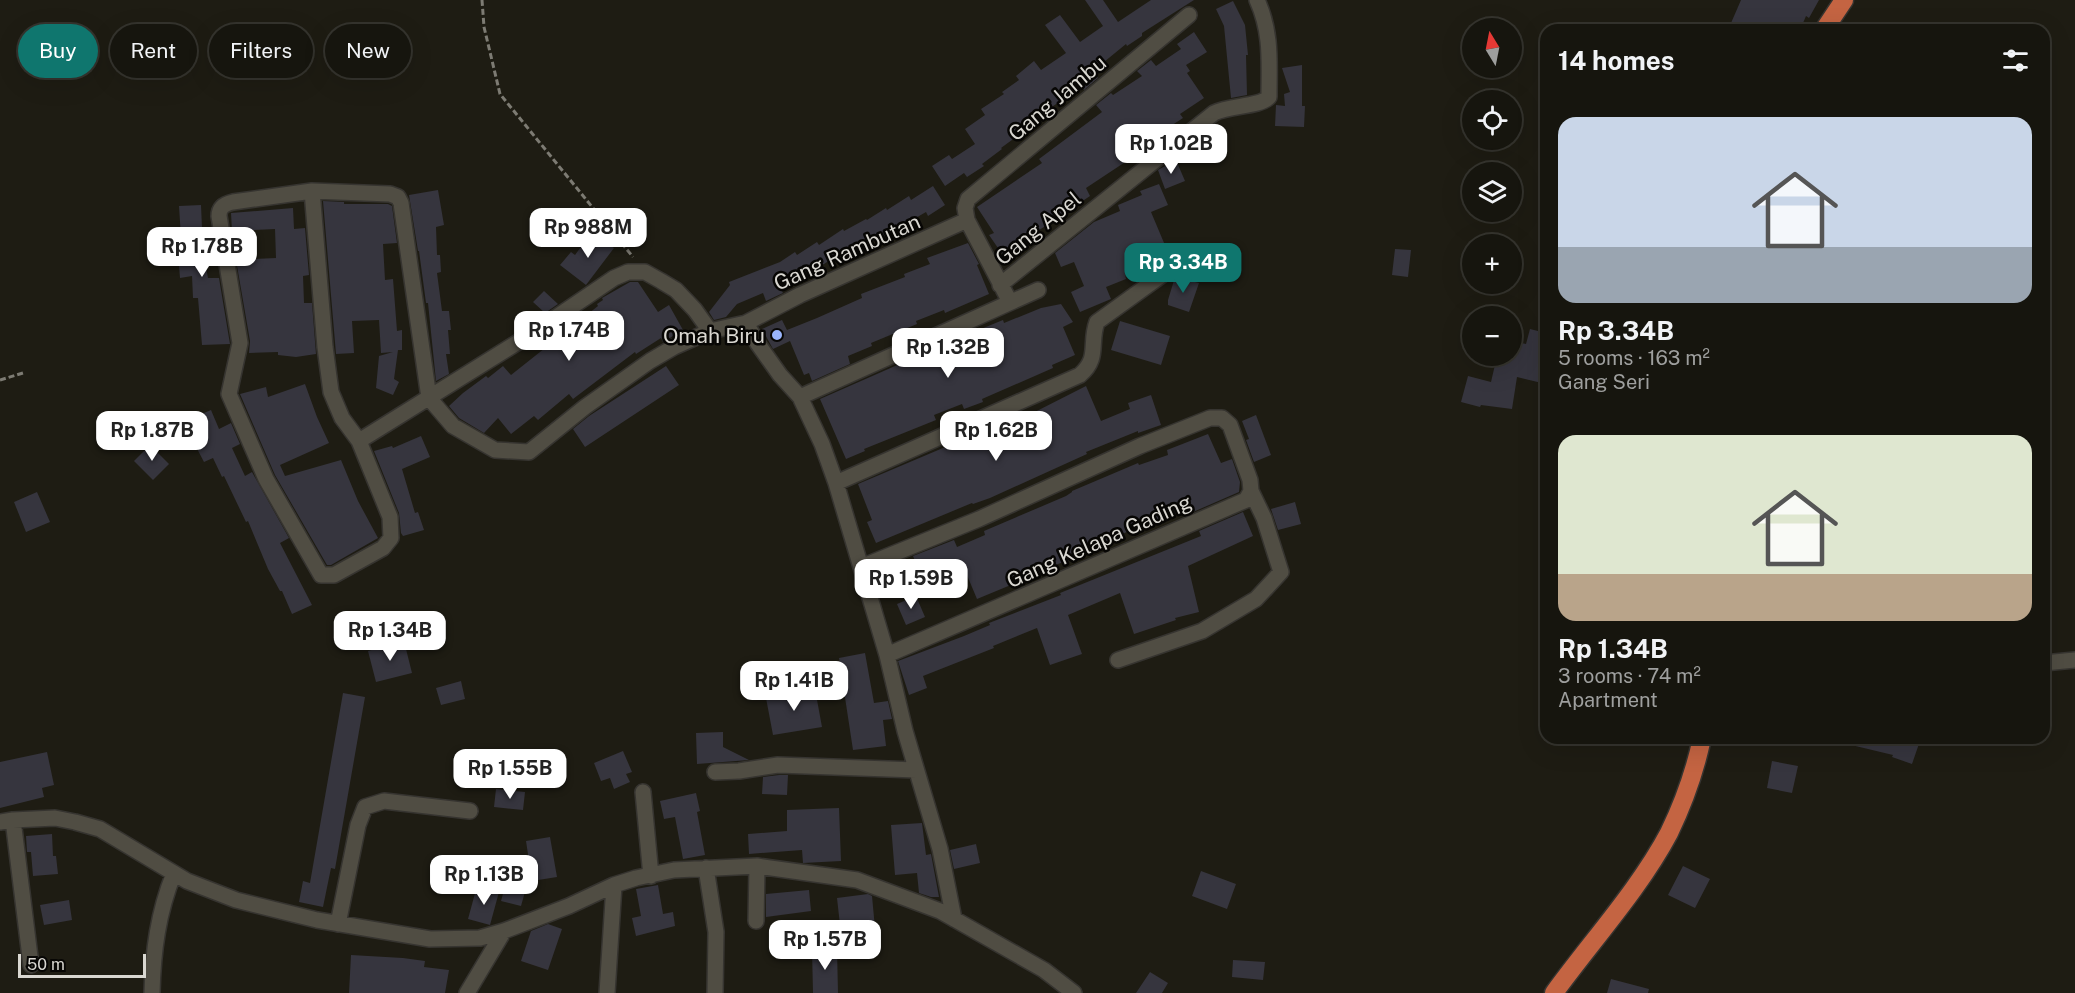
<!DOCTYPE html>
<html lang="en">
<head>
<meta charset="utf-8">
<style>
  :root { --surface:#16150e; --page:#1f1e17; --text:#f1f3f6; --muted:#9e9f9e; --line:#35342e; --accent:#0f766e }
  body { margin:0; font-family:"Public Sans",sans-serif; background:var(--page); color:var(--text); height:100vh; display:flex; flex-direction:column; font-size:22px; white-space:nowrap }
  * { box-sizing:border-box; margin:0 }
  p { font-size:20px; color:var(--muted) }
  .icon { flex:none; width:33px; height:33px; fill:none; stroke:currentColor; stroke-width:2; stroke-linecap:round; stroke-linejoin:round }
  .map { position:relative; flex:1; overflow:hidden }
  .drawer { position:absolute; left:1540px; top:24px; width:510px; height:720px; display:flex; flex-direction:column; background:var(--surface); border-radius:18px; box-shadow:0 6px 24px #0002,0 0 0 2px var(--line) }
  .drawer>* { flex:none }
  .hud { position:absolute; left:18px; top:24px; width:570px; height:54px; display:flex; gap:12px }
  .needle { width:39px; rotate:350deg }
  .fabs { position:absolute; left:1462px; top:18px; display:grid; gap:12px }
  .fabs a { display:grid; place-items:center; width:60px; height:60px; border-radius:50%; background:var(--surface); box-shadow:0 6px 24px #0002,0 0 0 2px var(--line); font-size:30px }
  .scale { position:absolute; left:18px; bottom:15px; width:128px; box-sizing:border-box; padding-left:6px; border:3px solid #d9d7d1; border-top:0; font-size:16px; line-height:21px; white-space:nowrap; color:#d9d7d1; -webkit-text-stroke:4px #070604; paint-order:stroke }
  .price { position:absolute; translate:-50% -51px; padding:0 14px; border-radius:12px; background:#fff; color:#222; font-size:20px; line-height:39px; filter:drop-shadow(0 2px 3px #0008) }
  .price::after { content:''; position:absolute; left:50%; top:36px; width:18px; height:14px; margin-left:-9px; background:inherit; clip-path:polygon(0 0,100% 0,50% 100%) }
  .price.current { background:var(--accent); color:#fff }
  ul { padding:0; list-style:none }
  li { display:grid; align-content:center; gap:12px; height:318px; padding:0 18px }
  li span { display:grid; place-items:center; height:186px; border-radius:18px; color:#555 }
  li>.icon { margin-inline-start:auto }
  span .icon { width:108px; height:108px; fill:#fffc; stroke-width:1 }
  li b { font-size:26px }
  h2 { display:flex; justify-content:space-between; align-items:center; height:72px; padding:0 18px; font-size:26px }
  .chip { padding:0 21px; border-radius:27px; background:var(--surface); box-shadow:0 6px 24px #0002,0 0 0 2px var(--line); font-size:21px; line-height:54px }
  .chip.current { background:var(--accent); color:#fff }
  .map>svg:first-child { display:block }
  .building { fill:#36353e }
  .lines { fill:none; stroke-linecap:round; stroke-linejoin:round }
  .minor-casing { stroke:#363430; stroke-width:18 }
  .trunk-casing { stroke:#363430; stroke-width:21 }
  .path { stroke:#7d7b73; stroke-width:3; stroke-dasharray:6 3; stroke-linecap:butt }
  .minor { stroke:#504d43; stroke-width:15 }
  .trunk { stroke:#c46442; stroke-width:18 }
  .poi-dot { fill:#9ab5fd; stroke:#070604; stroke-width:2 }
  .labels { text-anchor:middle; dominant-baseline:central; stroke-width:5; stroke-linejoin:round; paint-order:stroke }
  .street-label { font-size:21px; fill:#d9d7d1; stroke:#070604 }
  .poi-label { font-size:21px; fill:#d9d7d1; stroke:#070604; text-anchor:end }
</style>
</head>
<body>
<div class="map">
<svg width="2075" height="993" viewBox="0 0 2075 993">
  <rect width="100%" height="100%" fill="#1e1c13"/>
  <path class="building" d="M 1085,0 L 1103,0 L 1118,22 L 1151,0 L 1194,0 L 1142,33 L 1142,36 L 1127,46 L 1126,44 L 1093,71 L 1098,78 L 1084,90 L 1082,87 L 1041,114 L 1043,117 L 1001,148 L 1002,149 L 982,164 L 984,166 L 967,177 L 964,173 L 945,186 L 932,166 L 949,155 L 952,159 L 975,144 L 965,129 L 985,115 L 981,109 L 1004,94 L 1002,92 L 1019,80 L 1016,76 L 1034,61 L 1041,70 L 1066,53 L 1045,25 L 1060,15 L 1080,42 L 1103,26 Z
    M 1741,0 L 1819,0 L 1809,18 L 1806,16 L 1800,30 L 1728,30 Z
    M 1233,1 L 1245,25 L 1248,55 L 1246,55 L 1247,95 L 1231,98 L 1224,26 L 1216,9 Z
    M 1194,32 L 1207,52 L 1186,65 L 1190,71 L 1187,73 L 1204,98 L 1180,114 L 1183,118 L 1160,133 L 1163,137 L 1086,188 L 1090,196 L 1017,245 L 1021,252 L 1007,261 L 989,235 L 994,233 L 977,207 L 1042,163 L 1039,159 L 1102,112 L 1096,105 L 1111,93 L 1113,95 L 1142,76 L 1137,71 L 1151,60 L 1156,66 L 1181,49 L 1177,44 Z
    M 1302,65 L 1302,106 L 1305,106 L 1304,127 L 1275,126 L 1276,105 L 1285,106 L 1284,94 L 1290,92 L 1282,68 Z
    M 1176,160 L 1185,181 L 1165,189 L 1158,170 Z
    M 1159,184 L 1168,205 L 1151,212 L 1167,250 L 1135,263 L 1144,266 L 1125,274 L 1126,279 L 1106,287 L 1111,299 L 1080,312 L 1071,292 L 1084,286 L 1074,262 L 1061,267 L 1055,253 L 1094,222 L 1120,211 L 1118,205 L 1142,195 L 1140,191 Z
    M 933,186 L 945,205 L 928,216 L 926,212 L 881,238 L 880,237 L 860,249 L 858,246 L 838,259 L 836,256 L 812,272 L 810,269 L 781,289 L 783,293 L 766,301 L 763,293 L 737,304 L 726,317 L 714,320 L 709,312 L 730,285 L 729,282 L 780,262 L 795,252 L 797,255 L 817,242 L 819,245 L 843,229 L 844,231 L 866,219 L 867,220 L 886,208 L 887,210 L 909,196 L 911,200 Z
    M 438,190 L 444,225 L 436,227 L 437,255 L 440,255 L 441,272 L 437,273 L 442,311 L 449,311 L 451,330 L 448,330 L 450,354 L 446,354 L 449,374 L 436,381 L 428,303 L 426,303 L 419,251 L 418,251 L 409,195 Z
    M 323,201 L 344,202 L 344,204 L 388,204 L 392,206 L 397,243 L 383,244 L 385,280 L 393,279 L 397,331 L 402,330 L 402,350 L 398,350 L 394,379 L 399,382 L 393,395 L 376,388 L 379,356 L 393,352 L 381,353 L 379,320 L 352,321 L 354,353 L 336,354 Z
    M 201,205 L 203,251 L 208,278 L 219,278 L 230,344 L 202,345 L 198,298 L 193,298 L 192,276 L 180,278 L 178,254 L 182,253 L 179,206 Z
    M 293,208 L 294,229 L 305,228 L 309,275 L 303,276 L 304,303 L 312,303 L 316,354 L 296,357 L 278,355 L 278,352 L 249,353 L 250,341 L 236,260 L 276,258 L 275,229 L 232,231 L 231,213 Z
    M 591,233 L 614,248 L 586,285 L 560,265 L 571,252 L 575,255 Z
    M 968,243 L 979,264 L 977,265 L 989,294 L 945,313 L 944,310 L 916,321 L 917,324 L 871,343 L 872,346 L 848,356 L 850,364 L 812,381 L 809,373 L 804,375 L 790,341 L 773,349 L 762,329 L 782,320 L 787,330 L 817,318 L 862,298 L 861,294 L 905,277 L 904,274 L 930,264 L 927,258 Z
    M 1395,249 L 1411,250 L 1408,277 L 1392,275 Z
    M 1175,277 L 1199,283 L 1189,312 L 1168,305 L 1168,300 Z
    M 630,282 L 638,282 L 658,312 L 669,305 L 683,330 L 663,342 L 661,338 L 636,354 L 635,352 L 573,399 L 569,394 L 538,420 L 534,416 L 511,434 L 498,418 L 484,433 L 459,418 L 449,406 L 463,393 L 486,376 L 488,378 L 503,366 L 511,375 L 598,306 L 597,304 L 603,300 L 602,298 Z
    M 544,291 L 558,304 L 545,313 L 533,302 Z
    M 1061,304 L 1073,322 L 1063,327 L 1075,355 L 1052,365 L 1053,368 L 982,399 L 983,402 L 964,409 L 962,404 L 934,415 L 936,420 L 864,449 L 865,451 L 846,459 L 820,399 L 911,359 L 963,339 L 962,335 L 981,328 L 981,329 L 1003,320 L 1004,323 L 1041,308 Z
    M 1120,321 L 1170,336 L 1161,365 L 1111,350 Z
    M 1530,329 L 1546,333 L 1546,384 L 1517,377 L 1512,409 L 1481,405 L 1480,407 L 1461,402 L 1468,376 L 1491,382 L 1497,356 L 1512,356 L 1512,341 L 1526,344 Z
    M 666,366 L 679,385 L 585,447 L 573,429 L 589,416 Z
    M 305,384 L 317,417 L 329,443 L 280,465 L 285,476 L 341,460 L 358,501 L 378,538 L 331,565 L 327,565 L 275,475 L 240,394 L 266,387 L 268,397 Z
    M 1086,386 L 1101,421 L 1130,409 L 1128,403 L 1151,395 L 1161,425 L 1138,433 L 1138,431 L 1086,452 L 1087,454 L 990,498 L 973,504 L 972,503 L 876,543 L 867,522 L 872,520 L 858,484 L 950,445 L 1023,418 Z
    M 211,410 L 219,429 L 231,423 L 240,444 L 232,448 L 245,476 L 252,472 L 289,538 L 280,543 L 312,605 L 292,614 L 282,591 L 280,591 L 268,569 L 248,521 L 246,522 L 224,476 L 222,477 L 213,458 L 204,462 L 193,441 L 200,438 L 192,418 Z
    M 1256,415 L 1271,455 L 1254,462 L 1246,440 L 1249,439 L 1242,421 Z
    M 1208,434 L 1221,463 L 1232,459 L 1240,482 L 1239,492 L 1193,512 L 1191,508 L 1144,527 L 1143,525 L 1113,538 L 1115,541 L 1089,553 L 1044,569 L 1045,571 L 977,599 L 961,561 L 922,578 L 913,556 L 954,540 L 957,547 L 985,535 L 984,531 L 1066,496 L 1072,492 L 1072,491 L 1138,463 L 1139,465 L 1168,455 L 1167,450 Z
    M 421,436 L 430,457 L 402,469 L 415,513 L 418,512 L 424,530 L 403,536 L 401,533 L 399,513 L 374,451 L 392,446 L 393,448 Z
    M 150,445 L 169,464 L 153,480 L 134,461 Z
    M 37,492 L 50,522 L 26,532 L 14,502 Z
    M 1295,502 L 1301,524 L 1278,530 L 1271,509 Z
    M 1243,512 L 1253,536 L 1188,566 L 1199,612 L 1175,618 L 1176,620 L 1134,634 L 1120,593 L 1068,615 L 1082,654 L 1050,665 L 1037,628 L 993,646 L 994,648 L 923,676 L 927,688 L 909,695 L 898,661 L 964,636 L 990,625 L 989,623 L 1061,595 L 1060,593 L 1201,536 L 1199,531 Z
    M 916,596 L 925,617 L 906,625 L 897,604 Z
    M 404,641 L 412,673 L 376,682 L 368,651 Z
    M 865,653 L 874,703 L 888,701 L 892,719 L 883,720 L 886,746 L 853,750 L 839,658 Z
    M 461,681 L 465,699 L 441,705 L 436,688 Z
    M 815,689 L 822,727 L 773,735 L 766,698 Z
    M 343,693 L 365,697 L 335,869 L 331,868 L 323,907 L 299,902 L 303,881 L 310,883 Z
    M 723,732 L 723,747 L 749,760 L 697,764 L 696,733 Z
    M 1844,738 L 1921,738 L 1912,764 L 1892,757 L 1893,755 L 1843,743 Z
    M 623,751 L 632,772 L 626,774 L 630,782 L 614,789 L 610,778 L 601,781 L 594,763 Z
    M 47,752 L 54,785 L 42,788 L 44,797 L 0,808 L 0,762 Z
    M 1772,761 L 1798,766 L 1792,793 L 1767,788 Z
    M 779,775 L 788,775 L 787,795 L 762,794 L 763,777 Z
    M 496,789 L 525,792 L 523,810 L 494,807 Z
    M 696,793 L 700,811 L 697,812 L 705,855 L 683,859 L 675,817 L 664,819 L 660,801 Z
    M 839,808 L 841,861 L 803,863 L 802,850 L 749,854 L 748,834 L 787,831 L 787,810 Z
    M 922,823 L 926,855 L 931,854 L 939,897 L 931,897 L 919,893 L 917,873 L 895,875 L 891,825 Z
    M 52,834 L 53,856 L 56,856 L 58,874 L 33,876 L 31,852 L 27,852 L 26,836 Z
    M 550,837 L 557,877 L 532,881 L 526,841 Z
    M 976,844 L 980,863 L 954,869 L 950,850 Z
    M 1683,866 L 1710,879 L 1695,908 L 1668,895 Z
    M 510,868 L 530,874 L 521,906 L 501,901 Z
    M 1201,871 L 1236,884 L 1227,909 L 1192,896 Z
    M 658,885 L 663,914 L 673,912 L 675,926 L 636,936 L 632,918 L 641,916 L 636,889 Z
    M 477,886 L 499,892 L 490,925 L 468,919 Z
    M 809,890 L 811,911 L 766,917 L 766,894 Z
    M 868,894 L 872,896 L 876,939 L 842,943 L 837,898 Z
    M 69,900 L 72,920 L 44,925 L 40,905 Z
    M 548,924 L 562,929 L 548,970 L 521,961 L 531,931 Z
    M 837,949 L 838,993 L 813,993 L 812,950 Z
    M 351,955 L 403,958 L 425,961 L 424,967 L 449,970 L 445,993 L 349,993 Z
    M 1233,960 L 1265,962 L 1263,980 L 1232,977 Z
    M 1150,972 L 1168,983 L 1162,993 L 1136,993 Z
    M 1611,979 L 1649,989 L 1648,993 L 1607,993 Z"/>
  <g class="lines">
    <g class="minor-casing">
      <path id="minor" d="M 312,191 L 325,347 L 331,392 L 342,418 L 359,441 L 390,517 L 391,538 L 383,548 L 334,575 L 321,575 L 266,479 L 229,394 L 240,343 L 219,216 C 219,207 224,204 233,202 L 312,191 L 390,194 L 398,197 L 401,203 L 429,398
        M 1000,285 L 1214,113 C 1229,105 1260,107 1269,97 C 1269,62 1272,33 1257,0
        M 1010,302 L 967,220 L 965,208 L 968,199 L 1189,15
        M 746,323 L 758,344 L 780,375 L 800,397 L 822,444 L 836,483 L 887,655 L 905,731 L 940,849 L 954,919
        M 800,397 L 1038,290
        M 429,398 L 453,426 L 495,450 L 529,452 L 585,407 L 650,361 L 674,347 L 710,331 L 746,323 L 800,295 L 967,220
        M 359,441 L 536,331 L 614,278 L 628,272 L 645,272 L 661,281 L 676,290 L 695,310 L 710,331
        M 836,483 L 1080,375 C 1100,358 1089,343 1097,322 L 1169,270
        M 861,567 L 979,519 L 1140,446 L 1210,418 L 1222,418 L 1230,425 L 1250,480 L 1251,491 L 1246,500 L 887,655
        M 1118,660 L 1202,631 L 1256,599 L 1281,572 L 1264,518 L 1251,491
        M 2044,663 L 2075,660
        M 715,772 L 739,771 L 778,765 L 916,770
        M 643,792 L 651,876
        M 13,820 L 31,965
        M 0,822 L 13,820 L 55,818 L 75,822 L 100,829 L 187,881 L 236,900 L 317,920 L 430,939 L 480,938 L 504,931 L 569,906 L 614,885 L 636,878 L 674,870 L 757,866 L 857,880 L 940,911 L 1044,970 L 1074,993
        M 706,868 L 716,932 L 715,993
        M 756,921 L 757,866
        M 338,924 L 358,825 L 365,807 L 384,801 L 470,811
        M 152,993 C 153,951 158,913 174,873
        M 467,993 L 504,931
        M 607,993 L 614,885"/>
    </g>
    <g class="trunk-casing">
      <path id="trunk" d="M 1824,30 L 1844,0
        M 1554,993 C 1591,942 1640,888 1669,833 C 1684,802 1695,771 1702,738"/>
    </g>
    <path class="path" d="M 482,0 L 484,27 L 500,94 L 633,257
      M 0,380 L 23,373"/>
    <use href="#minor" class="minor"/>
    <use href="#trunk" class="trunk"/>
  </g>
  <circle class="poi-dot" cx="777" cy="335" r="6"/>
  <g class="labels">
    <g class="street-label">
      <text transform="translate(1057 98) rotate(-40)">Gang Jambu</text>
      <text transform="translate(1038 228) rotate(-39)">Gang Apel</text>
      <text transform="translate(847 252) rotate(-24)">Gang Rambutan</text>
      <text transform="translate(1099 541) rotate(-24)">Gang Kelapa Gading</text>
    </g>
    <g class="poi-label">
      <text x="765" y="335">Omah Biru</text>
    </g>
  </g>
</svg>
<div class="fabs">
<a><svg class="needle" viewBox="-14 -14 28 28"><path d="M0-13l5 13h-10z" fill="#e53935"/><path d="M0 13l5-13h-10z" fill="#9e9f9e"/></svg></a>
<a><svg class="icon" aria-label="locate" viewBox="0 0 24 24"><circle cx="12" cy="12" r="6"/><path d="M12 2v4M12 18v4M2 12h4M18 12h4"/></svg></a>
<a><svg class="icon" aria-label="layers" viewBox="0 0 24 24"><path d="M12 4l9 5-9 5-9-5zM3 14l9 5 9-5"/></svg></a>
<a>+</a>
<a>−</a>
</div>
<div class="scale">50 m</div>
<b class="price" style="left:1171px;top:175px">Rp 1.02B</b>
<b class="price" style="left:588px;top:259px">Rp 988M</b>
<b class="price" style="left:202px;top:278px">Rp 1.78B</b>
<b class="price current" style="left:1183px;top:294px">Rp 3.34B</b>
<b class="price" style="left:569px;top:362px">Rp 1.74B</b>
<b class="price" style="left:948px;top:379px">Rp 1.32B</b>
<b class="price" style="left:152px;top:462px">Rp 1.87B</b>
<b class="price" style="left:996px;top:462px">Rp 1.62B</b>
<b class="price" style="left:911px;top:610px">Rp 1.59B</b>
<b class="price" style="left:390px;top:662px">Rp 1.34B</b>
<b class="price" style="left:794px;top:712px">Rp 1.41B</b>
<b class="price" style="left:510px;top:800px">Rp 1.55B</b>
<b class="price" style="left:484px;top:906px">Rp 1.13B</b>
<b class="price" style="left:825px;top:971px">Rp 1.57B</b>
<div class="hud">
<a class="chip current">Buy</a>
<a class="chip">Rent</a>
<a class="chip">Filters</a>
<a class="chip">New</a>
</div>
<section class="drawer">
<h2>14 homes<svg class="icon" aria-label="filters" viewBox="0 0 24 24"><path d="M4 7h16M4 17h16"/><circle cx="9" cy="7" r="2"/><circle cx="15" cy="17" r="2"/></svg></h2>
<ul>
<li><span style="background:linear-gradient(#c9d6e8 70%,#9aa5b1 0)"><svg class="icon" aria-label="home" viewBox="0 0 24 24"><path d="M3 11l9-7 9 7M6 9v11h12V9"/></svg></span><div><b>Rp 3.34B</b><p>5 rooms · 163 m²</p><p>Gang Seri</p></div></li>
<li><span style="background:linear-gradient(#dfe7d0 75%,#b9a48a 0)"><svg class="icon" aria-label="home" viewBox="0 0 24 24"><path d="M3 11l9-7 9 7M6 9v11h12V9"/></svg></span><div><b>Rp 1.34B</b><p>3 rooms · 74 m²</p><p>Apartment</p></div></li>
</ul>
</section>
</div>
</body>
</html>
